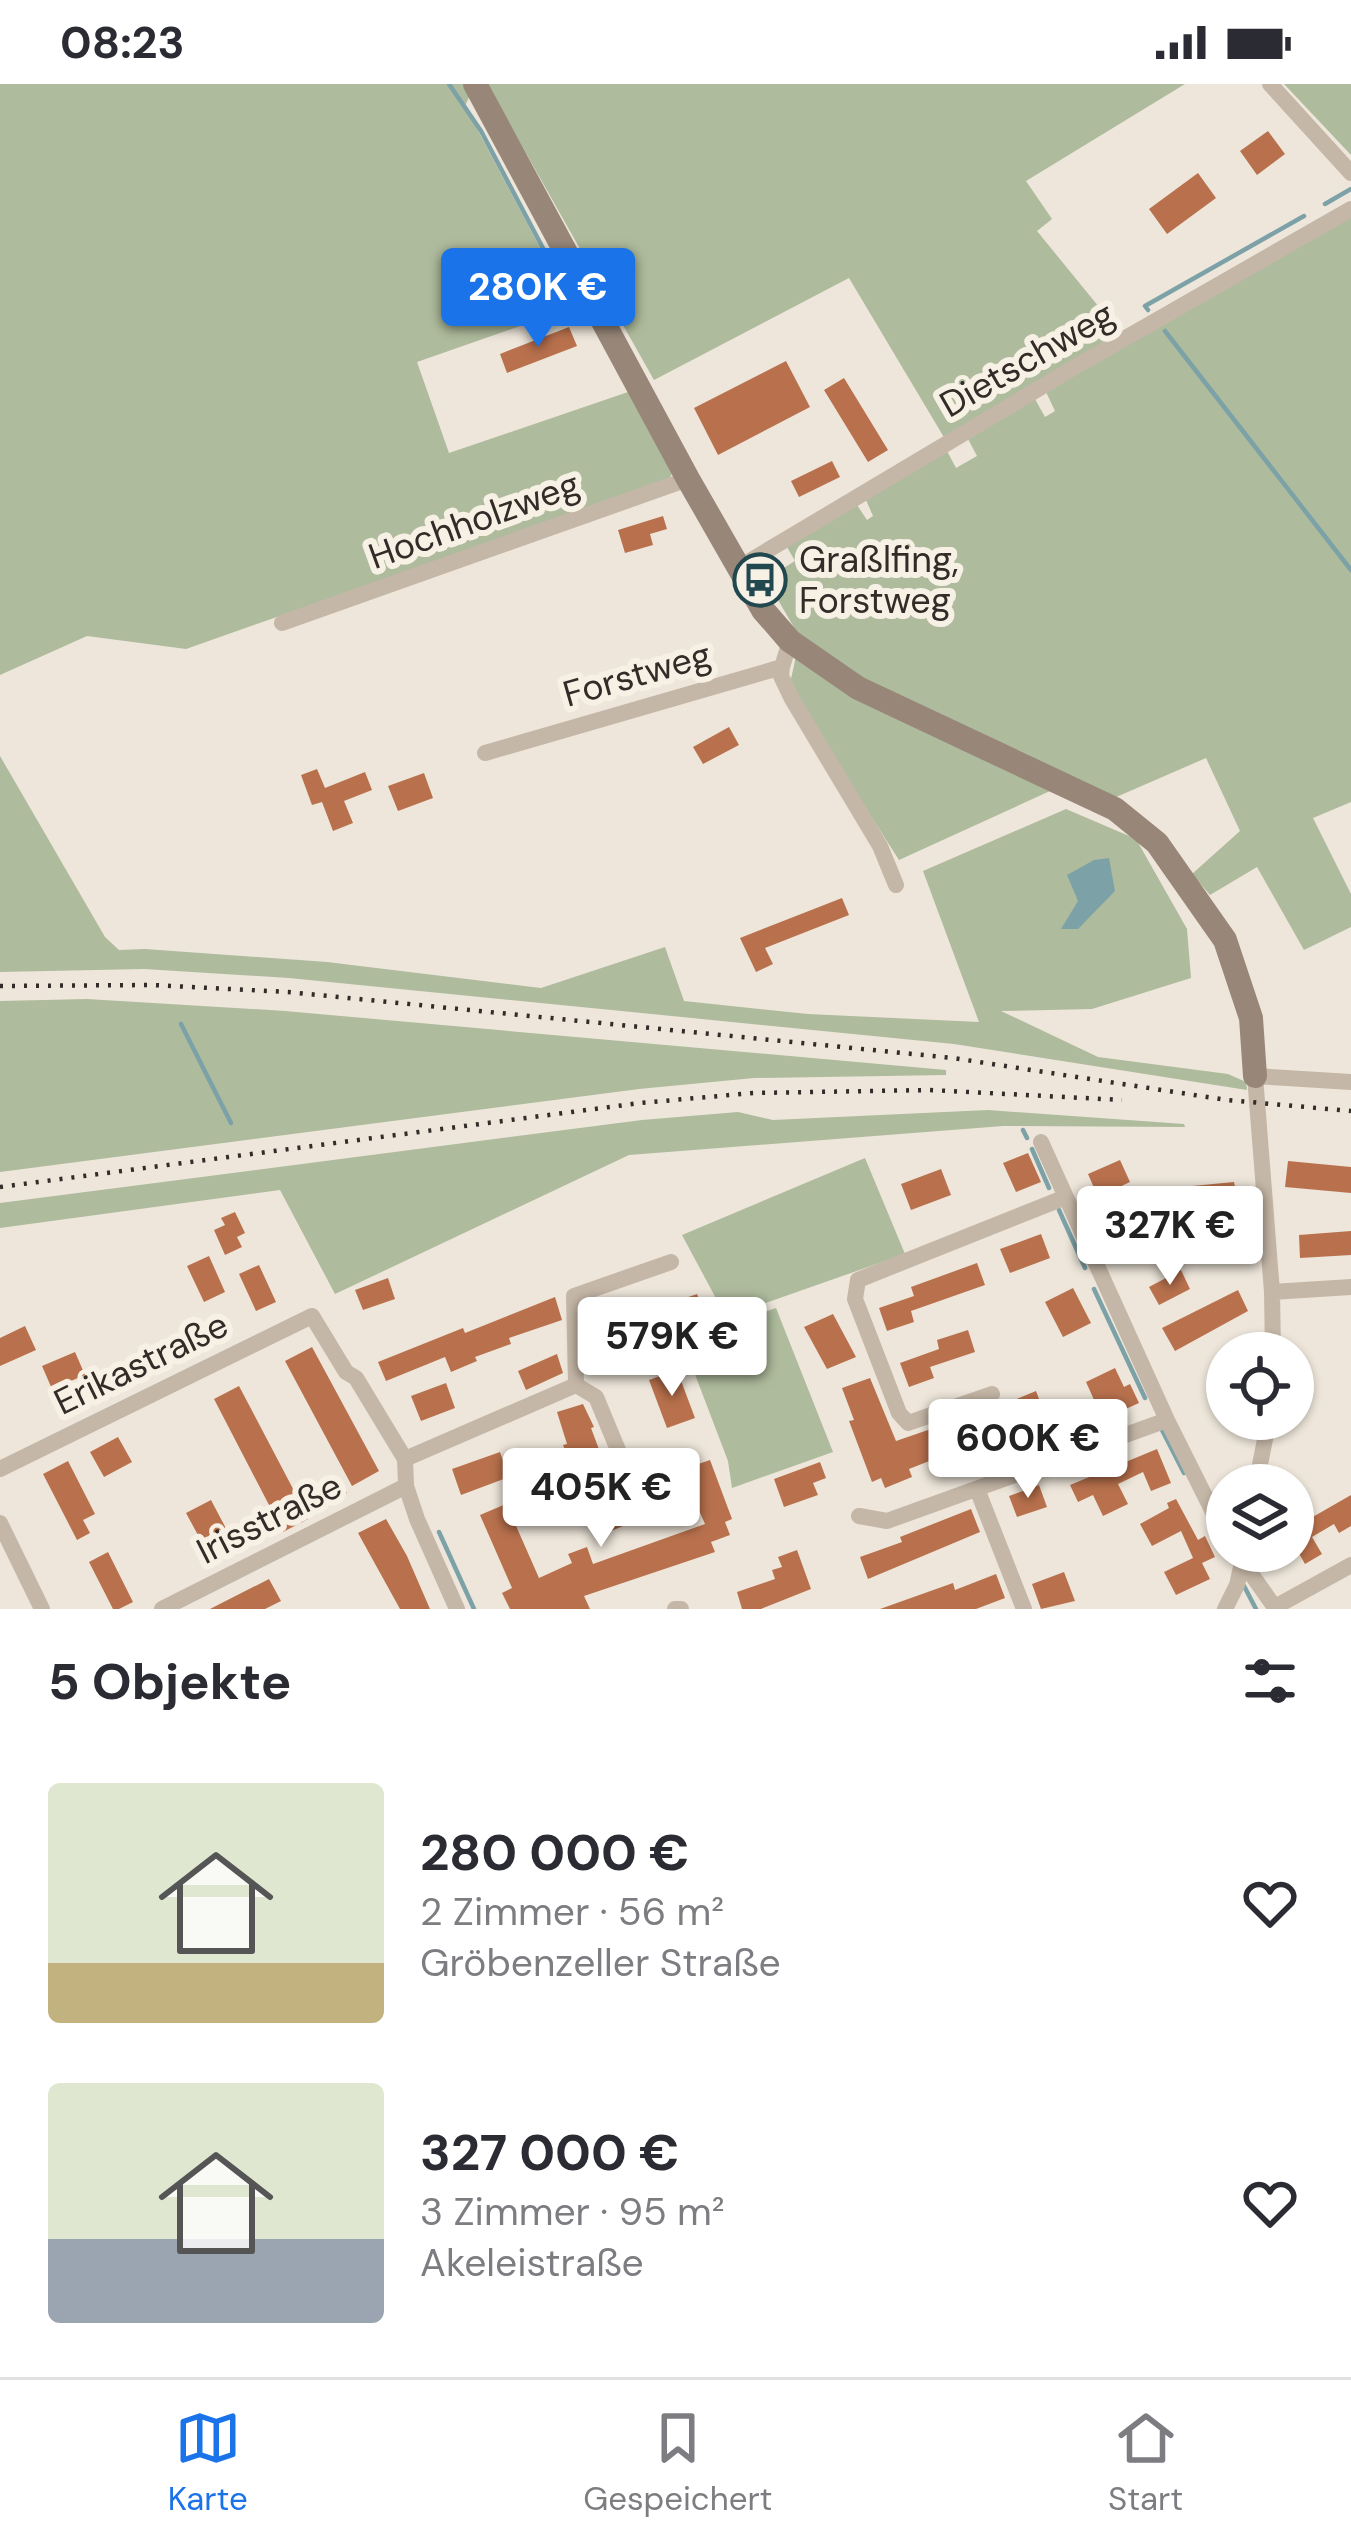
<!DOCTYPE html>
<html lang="de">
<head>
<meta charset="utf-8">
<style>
  :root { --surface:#fff; --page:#f2f2f3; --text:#2b2b33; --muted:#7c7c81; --line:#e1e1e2; --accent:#1a73e8 }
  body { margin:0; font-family:"DM Sans",sans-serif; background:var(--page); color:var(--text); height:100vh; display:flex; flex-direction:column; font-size:45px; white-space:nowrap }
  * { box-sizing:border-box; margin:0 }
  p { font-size:39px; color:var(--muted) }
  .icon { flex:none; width:66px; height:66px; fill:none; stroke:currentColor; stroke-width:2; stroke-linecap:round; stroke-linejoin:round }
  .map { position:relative; height:1525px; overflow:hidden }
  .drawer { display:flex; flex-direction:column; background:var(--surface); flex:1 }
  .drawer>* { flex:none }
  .buttons { position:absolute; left:1206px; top:1248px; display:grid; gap:24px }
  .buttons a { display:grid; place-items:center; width:108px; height:108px; border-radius:50%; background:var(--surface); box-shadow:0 3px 9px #0004; font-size:60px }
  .price { position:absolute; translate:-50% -102px; padding:0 27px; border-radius:12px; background:#fff; color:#222; font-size:39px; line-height:78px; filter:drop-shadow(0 3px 6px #0008) }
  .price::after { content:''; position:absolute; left:50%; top:72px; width:36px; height:27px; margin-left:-18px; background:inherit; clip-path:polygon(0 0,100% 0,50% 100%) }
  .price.current { background:var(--accent); color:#fff }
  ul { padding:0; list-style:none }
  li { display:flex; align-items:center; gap:36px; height:300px; padding:0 48px }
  li span { display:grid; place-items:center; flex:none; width:336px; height:240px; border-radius:12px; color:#555 }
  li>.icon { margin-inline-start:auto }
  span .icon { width:144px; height:144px; fill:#fffc; stroke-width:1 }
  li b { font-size:51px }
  h2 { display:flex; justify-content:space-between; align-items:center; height:144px; padding:0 48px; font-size:51px }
  .status { display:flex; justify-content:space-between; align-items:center; height:84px; padding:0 60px; background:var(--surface); direction:ltr }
  .status svg { height:33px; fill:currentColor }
  .tab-bar { display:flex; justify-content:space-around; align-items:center; height:168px; border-top:3px solid var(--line); background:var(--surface); font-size:33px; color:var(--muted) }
  .tab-bar a { display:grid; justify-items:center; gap:6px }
  .tab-bar .current { color:var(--accent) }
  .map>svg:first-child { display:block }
  .green { fill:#aebb9c }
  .water { fill:#7ca2a8 }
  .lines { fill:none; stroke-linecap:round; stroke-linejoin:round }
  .stream { stroke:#7ca2a8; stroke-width:4.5 }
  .building { fill:#b9714d }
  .street { stroke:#c5b7a7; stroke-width:16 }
  .secondary { stroke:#988779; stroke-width:24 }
  .rail { stroke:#322b27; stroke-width:4.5; stroke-dasharray:3 9; stroke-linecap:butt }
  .labels { text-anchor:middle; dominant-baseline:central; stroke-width:12; stroke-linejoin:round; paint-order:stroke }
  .street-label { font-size:36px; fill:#322b27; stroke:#f7f0e5 }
  .poi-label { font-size:36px; fill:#322b27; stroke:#f7f0e5; text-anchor:start }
</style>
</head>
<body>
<div class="status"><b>08:23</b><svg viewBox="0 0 49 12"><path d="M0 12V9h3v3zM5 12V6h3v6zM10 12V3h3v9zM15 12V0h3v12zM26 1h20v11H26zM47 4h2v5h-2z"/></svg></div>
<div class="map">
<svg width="1351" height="1525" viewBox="0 0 1351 1525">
  <rect width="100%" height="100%" fill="#eee6da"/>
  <path class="green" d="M 0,0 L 463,0 L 470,11 L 465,22 L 572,224 L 417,278 L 449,369 L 631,307 L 673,388 L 669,395 L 186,565 L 87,552 L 0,591 Z
    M 487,0 L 1185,0 L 1026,97 L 1052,135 L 1037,147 L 1121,250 L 945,355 L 849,194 L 654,296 Z
    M 1284,0 L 1351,0 L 1351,71 Z
    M 1351,132 L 1351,718 L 1313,734 L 1351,810 L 1351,843 L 1304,866 L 1257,783 L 1210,811 L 1192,790 L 1240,747 L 1206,674 L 1114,714 L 1072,697 L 899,776 L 789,604 L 800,554 L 766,495 L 795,477 L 787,463 L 857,421 L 867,436 L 873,432 L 866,416 L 947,367 L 956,384 L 977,372 L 968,355 L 1035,315 L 1045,333 L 1055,327 L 1046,308 Z
    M 0,672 L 105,853 L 119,866 L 145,865 L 327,878 L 541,904 L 665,863 L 684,917 L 808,930 L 979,938 L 923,787 L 1066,725 L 1136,755 L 1187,845 L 1191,894 L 1092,925 L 1001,927 L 1098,973 L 1228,990 L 1246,998 L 1247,1006 L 954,960 L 289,894 L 144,885 L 0,888 Z
    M 87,915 L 285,927 L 946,986 L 946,991 L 754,994 L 639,1005 L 0,1088 L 0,917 Z
    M 988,1026 L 1184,1040 L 1185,1043 L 1003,1042 L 629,1071 L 335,1210 L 280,1106 L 0,1144 L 0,1119 L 642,1036 L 738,1028 L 773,1036 Z
    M 865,1074 L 905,1170 L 754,1223 L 755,1227 L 726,1244 L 719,1220 L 682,1151 Z
    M 776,1224 L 833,1368 L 732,1404 L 728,1377 L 688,1272 L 730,1254 L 741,1236 Z"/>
  <path class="water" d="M 1109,774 L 1115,807 L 1078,845 L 1061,845 L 1078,817 L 1067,791 L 1094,776 Z"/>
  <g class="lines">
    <path class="stream" d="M 449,0 L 481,47 L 564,204
      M 1325,120 L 1351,105
      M 1148,226 L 1145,222 L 1304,132
      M 1165,247 L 1351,486
      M 181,940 L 231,1039
      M 1023,1046 L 1027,1054
      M 1032,1065 L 1049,1104
      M 1059,1126 L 1085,1184
      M 1094,1205 L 1145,1314
      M 1162,1346 L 1184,1389
      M 439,1448 L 474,1525
      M 1244,1502 L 1256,1525"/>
  </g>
  <path class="building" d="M 1268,47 L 1285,70 L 1257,91 L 1240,67 Z
    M 1198,89 L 1216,114 L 1167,150 L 1149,125 Z
    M 569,243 L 577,262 L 507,289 L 500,270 Z
    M 786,277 L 810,323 L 718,371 L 694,324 Z
    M 844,294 L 888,366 L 868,378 L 824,306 Z
    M 832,377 L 840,393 L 799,413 L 791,397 Z
    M 663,432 L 667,445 L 650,450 L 653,461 L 625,469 L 618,446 Z
    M 729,643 L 739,661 L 703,680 L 693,663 Z
    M 317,685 L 325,704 L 365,688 L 372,706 L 344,717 L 353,739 L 333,747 L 322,718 L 312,721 L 301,691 Z
    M 424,689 L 433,714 L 398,727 L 388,702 Z
    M 842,814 L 849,831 L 765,864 L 773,880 L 756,888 L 740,854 Z
    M 1028,1069 L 1041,1098 L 1016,1108 L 1003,1079 Z
    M 1120,1076 L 1130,1098 L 1098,1113 L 1088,1090 Z
    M 1288,1077 L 1351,1083 L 1351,1109 L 1285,1103 Z
    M 941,1085 L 951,1111 L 911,1126 L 901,1100 Z
    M 1234,1098 L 1243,1143 L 1215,1146 L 1212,1122 L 1162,1125 L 1161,1105 Z
    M 235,1128 L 245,1149 L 237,1153 L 242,1163 L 225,1171 L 214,1146 L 225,1141 L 221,1134 Z
    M 1150,1130 L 1166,1166 L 1138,1179 L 1122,1143 Z
    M 1351,1147 L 1351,1171 L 1300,1174 L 1299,1151 Z
    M 1041,1150 L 1050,1174 L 1010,1189 L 1000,1165 Z
    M 209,1172 L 225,1208 L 204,1218 L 187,1182 Z
    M 977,1179 L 985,1201 L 911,1227 L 914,1238 L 887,1247 L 879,1224 L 914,1212 L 911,1203 Z
    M 259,1181 L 276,1218 L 256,1227 L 239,1190 Z
    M 1181,1186 L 1190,1205 L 1159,1221 L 1149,1203 Z
    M 388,1194 L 395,1215 L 363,1226 L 355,1206 Z
    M 1073,1204 L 1091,1239 L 1063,1253 L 1045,1218 Z
    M 1238,1206 L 1248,1227 L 1175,1267 L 1162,1244 Z
    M 697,1210 L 706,1233 L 601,1266 L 590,1237 L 615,1228 L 617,1234 L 643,1223 L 645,1228 Z
    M 555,1213 L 562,1236 L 509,1254 L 511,1260 L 475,1273 L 477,1277 L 451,1288 L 445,1273 L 386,1297 L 378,1278 L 463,1244 L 465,1249 Z
    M 833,1230 L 856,1273 L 827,1285 L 804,1243 Z
    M 25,1242 L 36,1266 L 0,1282 L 0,1254 Z
    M 968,1246 L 975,1268 L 930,1283 L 934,1294 L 909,1303 L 900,1279 L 939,1265 L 937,1256 Z
    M 312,1263 L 379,1387 L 352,1402 L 285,1277 Z
    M 75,1268 L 85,1291 L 52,1305 L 42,1282 Z
    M 557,1270 L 563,1289 L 526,1306 L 518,1287 Z
    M 1115,1284 L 1124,1303 L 1130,1300 L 1139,1319 L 1110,1332 L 1101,1315 L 1095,1318 L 1086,1298 Z
    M 677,1286 L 695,1334 L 667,1344 L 649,1296 Z
    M 870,1294 L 896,1357 L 963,1334 L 964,1337 L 1036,1307 L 1047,1336 L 987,1363 L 984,1357 L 980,1357 L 909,1385 L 912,1393 L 885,1404 L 881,1394 L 872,1398 L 849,1337 L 854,1336 L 842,1304 Z
    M 446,1299 L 455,1324 L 421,1337 L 411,1312 Z
    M 239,1302 L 301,1420 L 342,1399 L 347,1409 L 306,1430 L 308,1435 L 283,1448 L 214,1315 Z
    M 583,1320 L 594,1343 L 591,1344 L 612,1400 L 607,1401 L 623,1442 L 599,1452 L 574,1381 L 571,1382 L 563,1361 L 567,1360 L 557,1328 Z
    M 118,1353 L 132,1378 L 104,1393 L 90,1368 Z
    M 1157,1365 L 1171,1399 L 1151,1407 L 1143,1388 L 1118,1400 L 1128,1420 L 1103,1432 L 1093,1411 L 1078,1418 L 1070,1401 Z
    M 500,1368 L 509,1393 L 461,1411 L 452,1385 Z
    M 710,1376 L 732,1435 L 725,1438 L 730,1451 L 711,1458 L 715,1468 L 584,1512 L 590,1525 L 510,1525 L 502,1509 L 512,1504 L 480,1431 L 527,1411 L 523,1403 L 534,1399 L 544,1422 L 513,1435 L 539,1494 L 572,1479 L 568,1470 L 587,1463 L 593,1480 L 705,1440 L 681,1386 Z
    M 68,1377 L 95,1430 L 83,1436 L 90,1449 L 77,1456 L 43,1390 Z
    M 820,1378 L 826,1394 L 813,1399 L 818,1411 L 784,1423 L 774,1395 Z
    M 1039,1401 L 1047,1423 L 1017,1433 L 1009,1412 Z
    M 1351,1411 L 1351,1442 L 1339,1449 L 1334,1440 L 1312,1453 L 1322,1470 L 1305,1480 L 1293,1459 L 1293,1419 L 1304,1438 Z
    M 1176,1415 L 1198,1456 L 1205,1452 L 1215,1473 L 1202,1479 L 1210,1495 L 1176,1511 L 1164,1488 L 1193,1474 L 1181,1447 L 1152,1462 L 1140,1440 L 1169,1424 L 1167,1419 Z
    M 211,1416 L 230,1452 L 205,1464 L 186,1429 Z
    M 971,1425 L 980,1448 L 868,1495 L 860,1473 L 902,1458 L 900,1453 Z
    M 386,1435 L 407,1472 L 430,1525 L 400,1525 L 358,1449 Z
    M 797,1466 L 811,1505 L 761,1525 L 742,1525 L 737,1508 L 775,1495 L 772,1486 L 782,1483 L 778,1473 Z
    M 108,1468 L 133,1518 L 119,1525 L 113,1525 L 89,1478 Z
    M 1064,1488 L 1075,1517 L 1041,1525 L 1032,1500 Z
    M 996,1490 L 1005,1514 L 976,1525 L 880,1525 L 953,1499 L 955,1506 Z
    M 269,1495 L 281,1517 L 265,1525 L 210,1525 Z"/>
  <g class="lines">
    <path class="street" d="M 1270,0 L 1351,89
      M 738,484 L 1080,280 L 1351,125
      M 282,539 L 688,395
      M 782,583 L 781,592 L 792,615 L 880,762 L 896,801
      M 485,669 L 782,583 L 790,557
      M 1041,1058 L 1167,1336 L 1227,1456
      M 1272,1208 L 1351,1203
      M 1273,1269 L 1272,1208 L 1255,992 L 1351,998
      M 576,1301 L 596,1313 L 638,1414 L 652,1423
      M 992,1310 L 908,1339 L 899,1329 L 855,1215 L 858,1196 L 1066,1113
      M 405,1375 L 576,1301 L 574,1212 L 671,1178
      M 0,1385 L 312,1232 L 346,1288 L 356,1294 L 405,1375 L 406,1402 L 417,1435 L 457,1525
      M 1256,1401 L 1269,1335
      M 977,1405 L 1024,1525
      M 859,1432 L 887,1437 L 1167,1336
      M 0,1439 L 42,1525
      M 1235,1467 L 1276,1525
      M 1275,1523 L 1351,1481
      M 162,1525 L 406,1402
      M 675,1525 L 681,1525
      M 1225,1525 L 1237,1501 L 1243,1474"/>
    <path class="secondary" d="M 475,0 L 688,395 L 763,526 L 790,557 L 858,604 L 1115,725 L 1157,759 L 1225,856 L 1251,934 L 1255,992"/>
    <path class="rail" d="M 0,902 L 153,901 L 288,908 L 953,974 L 1227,1016 L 1351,1027
      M 0,1103 L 640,1019 L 753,1009 L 930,1006 L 1122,1016"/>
  </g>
  <defs>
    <g id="bus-ring" transform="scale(2.7)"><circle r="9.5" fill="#f7f0e5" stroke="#21484f" stroke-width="1.5"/><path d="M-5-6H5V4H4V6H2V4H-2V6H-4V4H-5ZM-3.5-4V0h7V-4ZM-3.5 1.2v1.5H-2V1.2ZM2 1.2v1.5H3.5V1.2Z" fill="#21484f"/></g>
  </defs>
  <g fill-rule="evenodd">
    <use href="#bus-ring" x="760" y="496"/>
  </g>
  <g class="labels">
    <g class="street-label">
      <text transform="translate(1027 275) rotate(-30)">Dietschweg</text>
      <text transform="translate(474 436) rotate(-20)">Hochholzweg</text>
      <text transform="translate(637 590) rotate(-16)">Forstweg</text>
      <text transform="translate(141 1279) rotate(-26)">Erikastraße</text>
      <text transform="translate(269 1434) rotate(-27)">Irisstraße</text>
    </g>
    <g class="poi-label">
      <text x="799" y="475">Graßlfing,<tspan x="799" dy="41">Forstweg</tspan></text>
    </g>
  </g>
</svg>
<div class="buttons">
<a><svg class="icon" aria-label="locate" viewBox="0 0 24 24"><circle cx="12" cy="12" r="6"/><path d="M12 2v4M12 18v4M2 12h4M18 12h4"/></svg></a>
<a><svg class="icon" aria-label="layers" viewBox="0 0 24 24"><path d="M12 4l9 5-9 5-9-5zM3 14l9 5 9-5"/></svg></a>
</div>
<b class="price current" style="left:538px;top:266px">280K €</b>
<b class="price" style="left:1170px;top:1204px">327K €</b>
<b class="price" style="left:672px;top:1315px">579K €</b>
<b class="price" style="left:1028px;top:1417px">600K €</b>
<b class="price" style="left:601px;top:1466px">405K €</b>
</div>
<section class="drawer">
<h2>5 Objekte<svg class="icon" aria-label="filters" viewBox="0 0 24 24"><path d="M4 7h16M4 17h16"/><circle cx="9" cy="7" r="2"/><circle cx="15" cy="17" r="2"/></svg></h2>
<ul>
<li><span style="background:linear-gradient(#dfe7d0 75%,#c2b280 0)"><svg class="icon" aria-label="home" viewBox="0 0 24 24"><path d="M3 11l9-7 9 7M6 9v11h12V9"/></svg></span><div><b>280 000 €</b><p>2 Zimmer · 56 m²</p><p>Gröbenzeller Straße</p></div><svg class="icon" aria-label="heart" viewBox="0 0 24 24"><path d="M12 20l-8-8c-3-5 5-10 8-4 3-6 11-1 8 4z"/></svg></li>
<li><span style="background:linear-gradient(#dfe7d0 65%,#9aa5b1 0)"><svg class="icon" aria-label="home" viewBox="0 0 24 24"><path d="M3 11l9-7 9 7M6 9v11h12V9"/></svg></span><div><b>327 000 €</b><p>3 Zimmer · 95 m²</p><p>Akeleistraße</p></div><svg class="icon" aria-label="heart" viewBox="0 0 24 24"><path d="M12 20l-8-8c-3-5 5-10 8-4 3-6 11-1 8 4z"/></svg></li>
</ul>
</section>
<nav class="tab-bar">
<a class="current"><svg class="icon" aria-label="map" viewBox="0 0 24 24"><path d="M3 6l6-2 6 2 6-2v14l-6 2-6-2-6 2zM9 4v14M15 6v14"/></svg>Karte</a>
<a><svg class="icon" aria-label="saved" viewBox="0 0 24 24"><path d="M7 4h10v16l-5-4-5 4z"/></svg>Gespeichert</a>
<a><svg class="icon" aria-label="home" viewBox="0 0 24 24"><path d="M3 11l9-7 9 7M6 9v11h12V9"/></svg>Start</a>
</nav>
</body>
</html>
